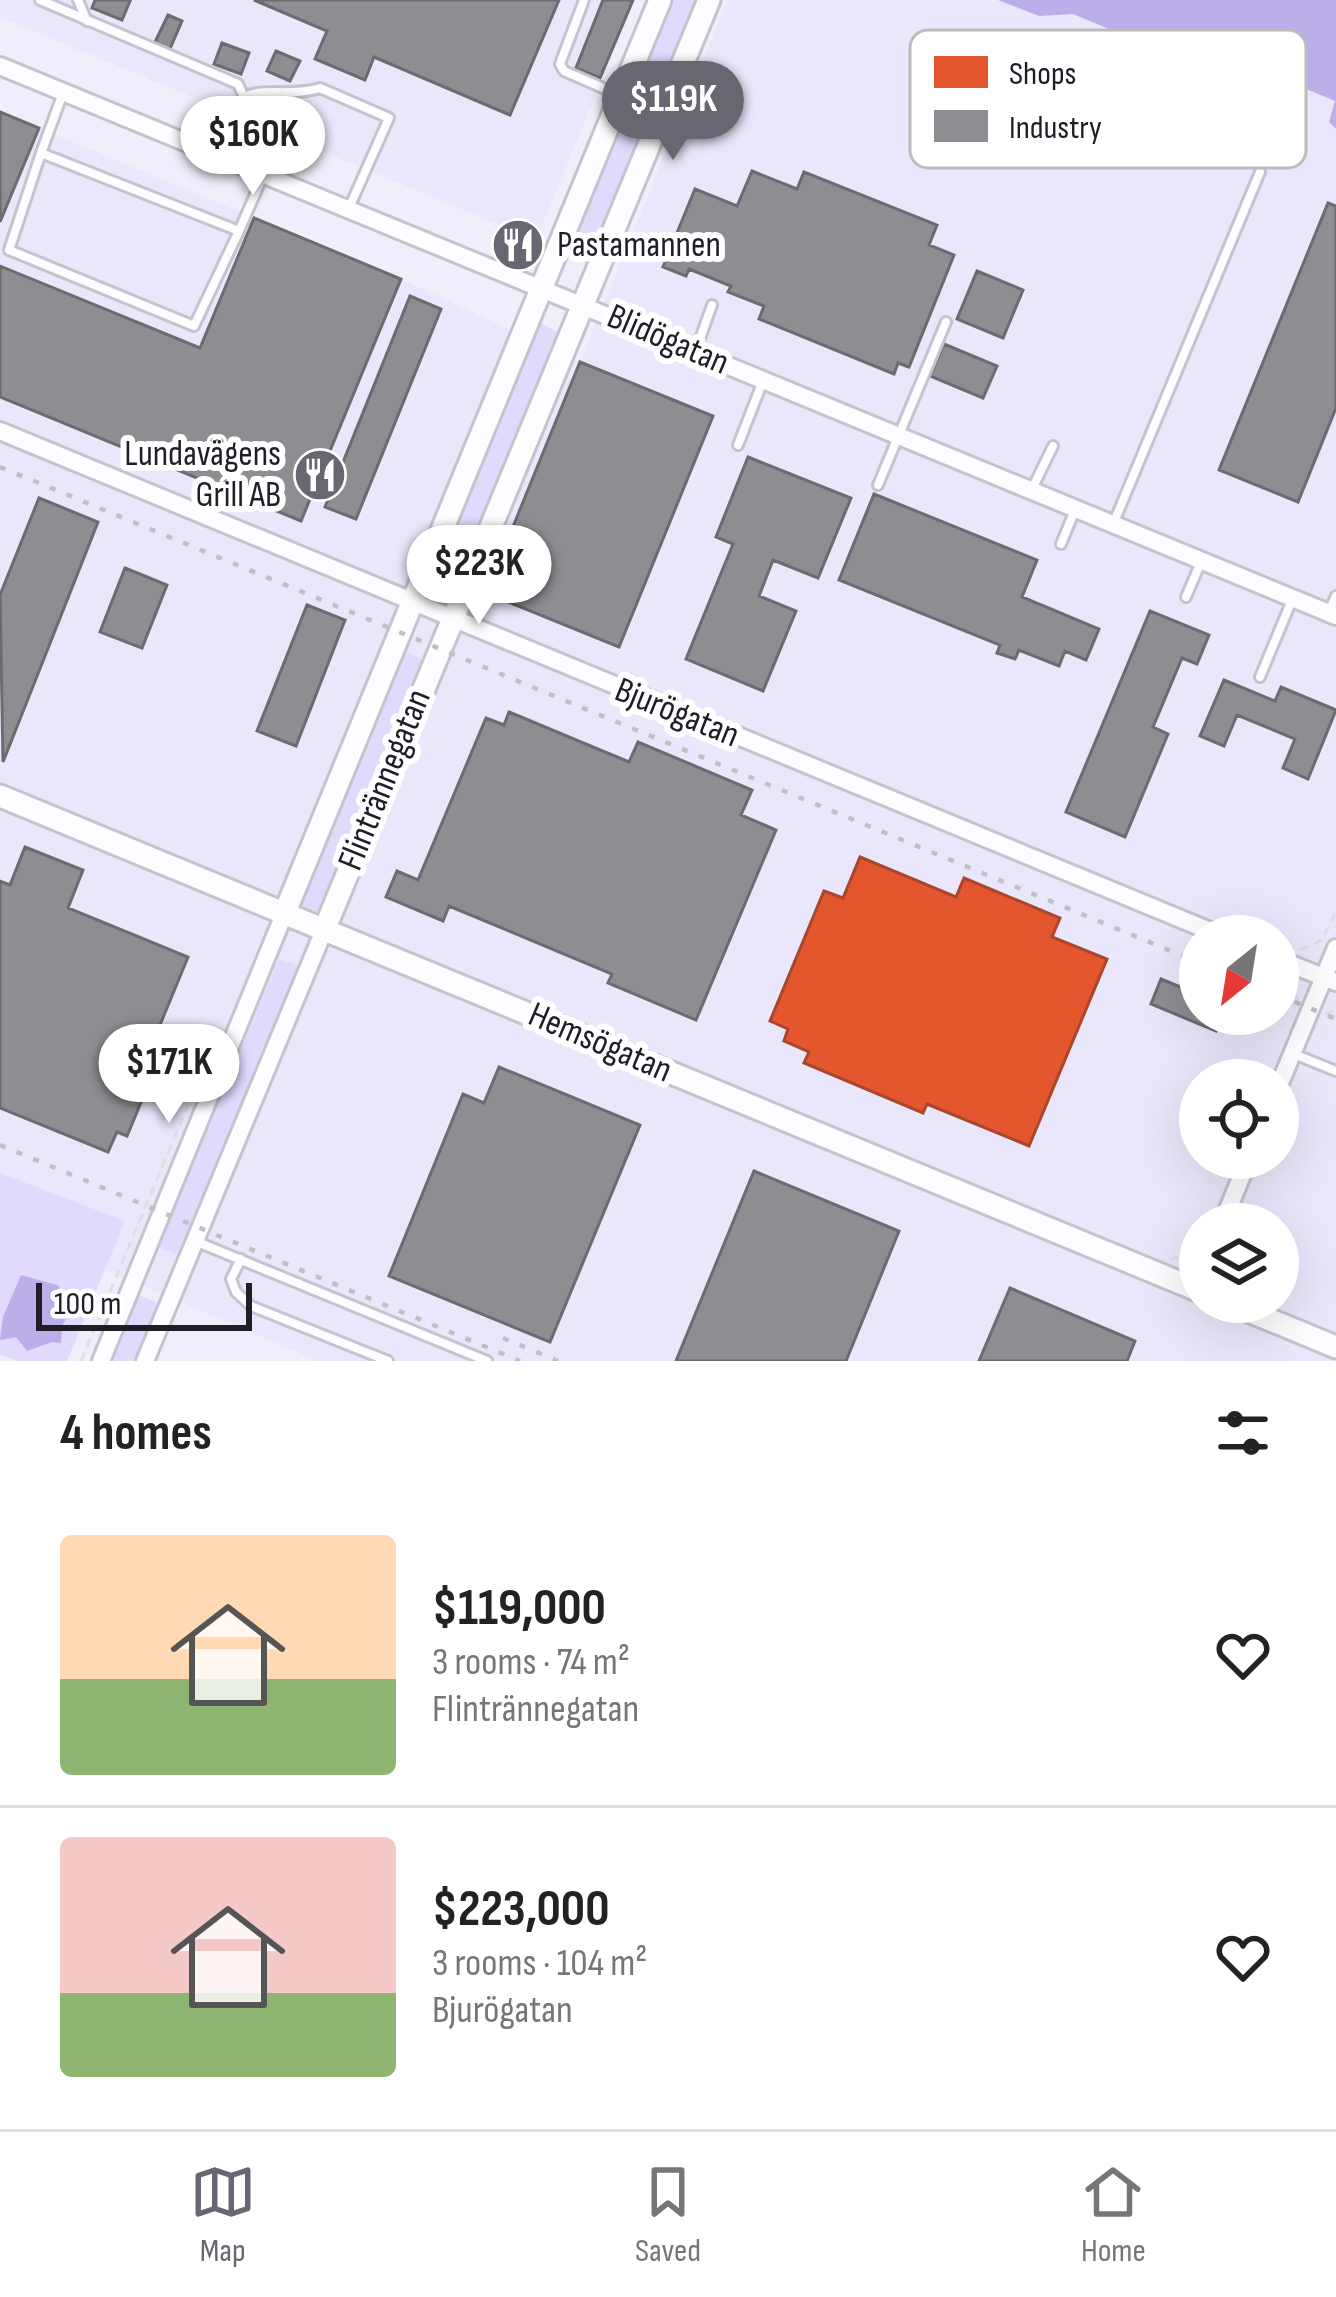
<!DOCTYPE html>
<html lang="en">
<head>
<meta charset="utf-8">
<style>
  :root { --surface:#fff; --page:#f6f6f6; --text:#222; --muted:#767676; --line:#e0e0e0; --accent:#686670 }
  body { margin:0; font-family:"Sofia Sans Condensed",sans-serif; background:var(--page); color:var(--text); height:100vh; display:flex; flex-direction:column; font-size:45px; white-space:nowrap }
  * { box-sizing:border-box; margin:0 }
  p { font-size:39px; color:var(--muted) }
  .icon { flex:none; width:66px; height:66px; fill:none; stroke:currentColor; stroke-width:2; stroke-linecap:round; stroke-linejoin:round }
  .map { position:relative; height:1361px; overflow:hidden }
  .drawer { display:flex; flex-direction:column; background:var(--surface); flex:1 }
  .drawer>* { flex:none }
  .needle { width:78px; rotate:210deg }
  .controls { position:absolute; left:1179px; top:915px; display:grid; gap:24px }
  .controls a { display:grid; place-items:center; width:120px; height:120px; border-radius:50%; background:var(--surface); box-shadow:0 12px 48px #0002; font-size:60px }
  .scale { position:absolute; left:36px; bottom:30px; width:216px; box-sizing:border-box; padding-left:12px; border:6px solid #1f1d26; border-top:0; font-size:33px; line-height:42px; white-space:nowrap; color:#1f1d26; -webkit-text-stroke:9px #fff; paint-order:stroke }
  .price { position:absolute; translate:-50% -102px; padding:0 27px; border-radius:42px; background:#fff; color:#222; font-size:39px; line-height:78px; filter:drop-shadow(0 3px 6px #0008) }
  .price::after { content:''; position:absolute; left:50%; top:72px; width:36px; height:27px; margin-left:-18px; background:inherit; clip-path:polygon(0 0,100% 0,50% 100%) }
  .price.on { background:var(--accent); color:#fff }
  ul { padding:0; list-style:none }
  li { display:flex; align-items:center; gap:36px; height:300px; padding:0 60px }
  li+li { border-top:3px solid var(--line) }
  li span { display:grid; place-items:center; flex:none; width:336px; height:240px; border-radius:12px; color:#555 }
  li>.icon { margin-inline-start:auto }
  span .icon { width:144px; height:144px; fill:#fffc; stroke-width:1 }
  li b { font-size:51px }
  h2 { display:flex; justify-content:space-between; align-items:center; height:144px; padding:0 60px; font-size:51px }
  .dock { display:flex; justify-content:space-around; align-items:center; height:168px; border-top:3px solid var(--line); background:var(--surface); font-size:33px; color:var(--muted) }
  .dock a { display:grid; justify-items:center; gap:6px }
  .dock .on { color:var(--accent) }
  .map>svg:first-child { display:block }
  .built { fill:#eae7fc; fill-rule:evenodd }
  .green { fill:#e1dafc }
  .water { fill:#bcaee8 }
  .shops { fill:#e4572e; stroke:#a9462c; stroke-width:3 }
  .industry { fill:#8d8d92; stroke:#6c6b72; stroke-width:3 }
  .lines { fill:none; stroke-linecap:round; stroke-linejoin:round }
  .service-casing { stroke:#c5c3cd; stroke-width:14 }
  .minor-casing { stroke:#c5c3cd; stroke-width:22 }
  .tertiary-casing { stroke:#c5c3cd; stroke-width:27 }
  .path { stroke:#dfdee2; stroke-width:3; stroke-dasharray:9 6; stroke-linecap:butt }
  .service { stroke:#fdfcfe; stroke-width:8 }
  .minor { stroke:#fdfcfe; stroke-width:16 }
  .tertiary { stroke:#fdfcfe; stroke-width:21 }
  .rail { stroke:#c0c0c3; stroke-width:4.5; stroke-dasharray:6 12; stroke-linecap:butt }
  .labels { text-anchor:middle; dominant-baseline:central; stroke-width:12; stroke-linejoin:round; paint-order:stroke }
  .poi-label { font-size:36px; fill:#1f1d26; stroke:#fff; text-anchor:start }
  .street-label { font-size:36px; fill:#1f1d26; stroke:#fff }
  .key { fill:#fff; stroke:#bcbbbe; stroke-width:3 }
  .key-label { font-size:33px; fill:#1f1d26 }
</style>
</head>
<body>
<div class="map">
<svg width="1336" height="1361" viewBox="0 0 1336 1361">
  <rect width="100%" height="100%" fill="#f0eefa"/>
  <path class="built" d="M 0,0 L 635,0 L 536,240 L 0,17 Z
    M 728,0 L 998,0 L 1039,16 L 1073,14 L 1258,92 L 1269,74 L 1336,101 L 1329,121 L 1336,129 L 1336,1361 L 318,1361 L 0,1225 L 0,112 L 401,279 L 580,362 ZM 1200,936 L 1278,936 L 1278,1014 L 1200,1014 ZM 1200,1080 L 1278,1080 L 1278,1158 L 1200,1158 ZM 1200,1224 L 1278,1224 L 1278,1302 L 1200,1302 Z"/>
  <path class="green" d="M 670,0 L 701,0 L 655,113 L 628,102 Z
    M 622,114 L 649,125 L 590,266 L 571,256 Z
    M 536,320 L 560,334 L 448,611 L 421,601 Z
    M 402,650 L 425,661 L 321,917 L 298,907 Z
    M 279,959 L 301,966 L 181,1257 L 158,1246 Z
    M 0,1173 L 125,1221 L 67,1361 L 17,1361 L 0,1354 Z
    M 138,1295 L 161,1304 L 136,1361 L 111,1361 Z"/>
  <path class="water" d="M 998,0 L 1336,0 L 1336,129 L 1329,122 L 1335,101 L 1270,74 L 1259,92 L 1073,14 L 1039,16 Z
    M 21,1275 L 57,1285 L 75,1302 L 62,1326 L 61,1343 L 52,1342 L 27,1351 L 16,1337 L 0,1340 L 3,1317 Z"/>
  <path class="shops" d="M 511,234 L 530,241 L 525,255 L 505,248 Z
    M 860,857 L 956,897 L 964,878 L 1060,918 L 1052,937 L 1107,959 L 1029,1146 L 927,1104 L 923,1113 L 804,1063 L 809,1052 L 784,1041 L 788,1029 L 770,1021 L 824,891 L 843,898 Z"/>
  <path class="industry" d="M 95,0 L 128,0 L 130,1 L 122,20 L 92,8 Z
    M 254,0 L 559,0 L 510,115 L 374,57 L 365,80 L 315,59 L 327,31 Z
    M 603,0 L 633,0 L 600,78 L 576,68 Z
    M 168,15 L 182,21 L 169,51 L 154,44 Z
    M 222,43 L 249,53 L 241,74 L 214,64 Z
    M 276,51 L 300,61 L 290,81 L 267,71 Z
    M 0,112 L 39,128 L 0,222 Z
    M 752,171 L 797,189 L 804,172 L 937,225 L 929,245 L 954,255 L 909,367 L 898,363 L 894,374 L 759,319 L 764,306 L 728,292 L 731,286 L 689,269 L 686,276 L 663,267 L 695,189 L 737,206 Z
    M 1328,203 L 1336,206 L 1336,408 L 1298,502 L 1219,470 Z
    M 254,218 L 401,279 L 301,521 L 0,397 L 0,266 L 200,348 Z
    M 977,271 L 1023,290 L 1003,338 L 957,319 Z
    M 410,296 L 441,309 L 356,519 L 325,507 Z
    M 944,344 L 997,366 L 983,398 L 930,376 Z
    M 580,362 L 713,416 L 619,647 L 486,593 Z
    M 748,457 L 851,498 L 818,578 L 773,560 L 759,596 L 796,611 L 763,691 L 686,659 L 733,544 L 716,537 Z
    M 874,494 L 1037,560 L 1022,597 L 1099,629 L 1086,660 L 1065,651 L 1059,666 L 1019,650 L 1015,659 L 997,653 L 1000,645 L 839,580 Z
    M 39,498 L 98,522 L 3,762 L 0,595 Z
    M 125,568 L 167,585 L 142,648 L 100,632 Z
    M 307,605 L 345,620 L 296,746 L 257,731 Z
    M 1150,611 L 1209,635 L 1197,664 L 1182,658 L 1153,727 L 1168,734 L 1125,837 L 1066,812 Z
    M 1224,680 L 1275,701 L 1281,687 L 1336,710 L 1308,779 L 1283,768 L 1295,739 L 1237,715 L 1224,746 L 1200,736 Z
    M 509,712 L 629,762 L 638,742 L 752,790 L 741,815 L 776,830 L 696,1020 L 608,983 L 612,974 L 449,906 L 443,921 L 386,897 L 397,871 L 418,880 L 486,718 L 504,725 Z
    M 25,847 L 83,870 L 68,908 L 188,957 L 148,1054 L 159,1059 L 127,1136 L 117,1132 L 108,1152 L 0,1108 L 0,881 L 10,885 Z
    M 1161,979 L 1200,995 L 1200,1014 L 1222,1014 L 1216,1031 L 1151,1004 Z
    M 499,1067 L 640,1125 L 550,1342 L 389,1276 L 463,1094 L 484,1103 Z
    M 754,1171 L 899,1231 L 846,1361 L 676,1361 Z
    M 1010,1288 L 1135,1341 L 1127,1361 L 979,1361 Z"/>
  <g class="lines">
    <g class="service-casing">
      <path id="service" d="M 40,0 L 238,84 L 244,97 L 221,155
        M 78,0 L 87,21
        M 584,0 L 560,64 L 564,71 L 619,95
        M 63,93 L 41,153 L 239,231 L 263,176
        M 244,97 C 263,87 293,97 320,88 L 389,118 L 349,208
        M 41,153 L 9,250 L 194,326 L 239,231
        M 696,350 L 712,305
        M 738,445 L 763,381
        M 878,485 L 946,322
        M 1032,489 L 1053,446
        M 1114,522 L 1260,172
        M 1061,544 L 1075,510
        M 1186,597 L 1201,562
        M 1329,611 L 1336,596
        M 1260,677 L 1292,600
        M 1294,1054 L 1336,1071
        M 195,1241 L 487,1361
        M 241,1259 L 231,1279 L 236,1292 L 251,1306 L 388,1361"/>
    </g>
    <g class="minor-casing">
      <path id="minor" d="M 0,66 L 1336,616
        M 617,105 L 659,122
        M 0,431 L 1222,936
        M 1278,959 L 1336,982
        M 1278,1088 L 1336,948
        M 1222,1224 L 1249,1158
        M 101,1361 L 285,912
        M 145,1361 L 325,928"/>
    </g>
    <g class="tertiary-casing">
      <path id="tertiary" d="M 0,796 L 1200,1291
        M 285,912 L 660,0
        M 325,928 L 709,0
        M 1227,1302 L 1336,1347"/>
    </g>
    <path class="path" d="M 1236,928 L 1257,936
      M 1300,950 L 1322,940 L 1336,912
      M 1290,982 L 1298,1000
      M 1325,1015 L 1336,1009
      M 1278,1127 L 1289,1101
      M 1169,1259 L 1186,1256 L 1200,1244
      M 81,1361 L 190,1100"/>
    <use href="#service" class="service"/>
    <use href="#minor" class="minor"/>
    <use href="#tertiary" class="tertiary"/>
    <path class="rail" d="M 0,467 L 1200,963
      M 1278,995 L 1336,1019
      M 0,1145 L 520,1361
      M 503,1338 L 558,1361"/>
  </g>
  <defs>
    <g id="restaurant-disc" transform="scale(2.7)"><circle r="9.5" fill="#686670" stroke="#fff"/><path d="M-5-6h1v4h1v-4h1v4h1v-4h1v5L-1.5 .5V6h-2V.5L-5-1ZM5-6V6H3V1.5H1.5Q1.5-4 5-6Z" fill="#fff"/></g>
  </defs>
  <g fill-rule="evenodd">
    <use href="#restaurant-disc" x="518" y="245"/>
    <use href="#restaurant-disc" x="320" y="475"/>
  </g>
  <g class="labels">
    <g class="poi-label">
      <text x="557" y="245">Pastamannen</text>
      <text x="281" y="454" text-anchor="end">Lundavägens<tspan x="281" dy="41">Grill AB</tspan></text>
    </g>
    <g class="street-label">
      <text transform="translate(668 340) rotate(23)">Blidögatan</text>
      <text transform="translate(677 713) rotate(22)">Bjurögatan</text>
      <text transform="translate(385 780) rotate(-68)">Flintrännegatan</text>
      <text transform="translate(600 1043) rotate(23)">Hemsögatan</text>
    </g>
  </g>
  <rect x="910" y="30" width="396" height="138" rx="18" class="key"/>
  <rect x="934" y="56" width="54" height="32" fill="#e4572e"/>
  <rect x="934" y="110" width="54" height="32" fill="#8d8d92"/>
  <g class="key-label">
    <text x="1009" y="84">Shops</text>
    <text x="1009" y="138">Industry</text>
  </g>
</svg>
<div class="controls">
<a><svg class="needle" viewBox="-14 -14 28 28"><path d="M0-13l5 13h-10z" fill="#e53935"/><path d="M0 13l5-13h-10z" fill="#767676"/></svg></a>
<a><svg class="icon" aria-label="locate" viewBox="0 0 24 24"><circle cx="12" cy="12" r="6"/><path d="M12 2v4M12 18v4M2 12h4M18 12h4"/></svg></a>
<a><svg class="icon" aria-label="layers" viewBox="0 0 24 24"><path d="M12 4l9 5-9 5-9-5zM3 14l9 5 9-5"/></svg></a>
</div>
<div class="scale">100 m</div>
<b class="price on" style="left:673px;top:163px">$119K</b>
<b class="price" style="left:253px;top:198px">$160K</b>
<b class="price" style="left:479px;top:627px">$223K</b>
<b class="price" style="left:169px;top:1126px">$171K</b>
</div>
<section class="drawer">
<h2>4 homes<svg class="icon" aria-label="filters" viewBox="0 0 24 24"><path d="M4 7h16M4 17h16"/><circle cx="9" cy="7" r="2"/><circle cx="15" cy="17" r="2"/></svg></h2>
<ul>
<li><span style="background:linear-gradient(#ffd9b3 60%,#8fb573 0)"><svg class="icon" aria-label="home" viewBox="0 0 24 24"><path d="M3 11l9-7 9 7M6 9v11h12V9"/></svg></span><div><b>$119,000</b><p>3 rooms · 74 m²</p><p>Flintrännegatan</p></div><svg class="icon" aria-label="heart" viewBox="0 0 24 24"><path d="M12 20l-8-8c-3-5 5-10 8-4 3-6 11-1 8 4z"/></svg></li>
<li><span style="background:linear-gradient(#f6c9c9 65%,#8fb573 0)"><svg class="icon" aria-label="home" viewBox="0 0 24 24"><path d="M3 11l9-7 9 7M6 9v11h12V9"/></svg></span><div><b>$223,000</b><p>3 rooms · 104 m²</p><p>Bjurögatan</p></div><svg class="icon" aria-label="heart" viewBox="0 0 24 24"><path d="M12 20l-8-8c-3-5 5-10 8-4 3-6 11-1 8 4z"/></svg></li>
</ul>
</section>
<nav class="dock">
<a class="on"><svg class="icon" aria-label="map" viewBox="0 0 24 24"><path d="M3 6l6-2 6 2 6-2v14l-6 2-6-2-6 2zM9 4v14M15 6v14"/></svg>Map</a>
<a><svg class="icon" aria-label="saved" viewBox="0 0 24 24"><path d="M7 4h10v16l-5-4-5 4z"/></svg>Saved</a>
<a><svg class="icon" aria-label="home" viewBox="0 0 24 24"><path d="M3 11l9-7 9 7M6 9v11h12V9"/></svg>Home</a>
</nav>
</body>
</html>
